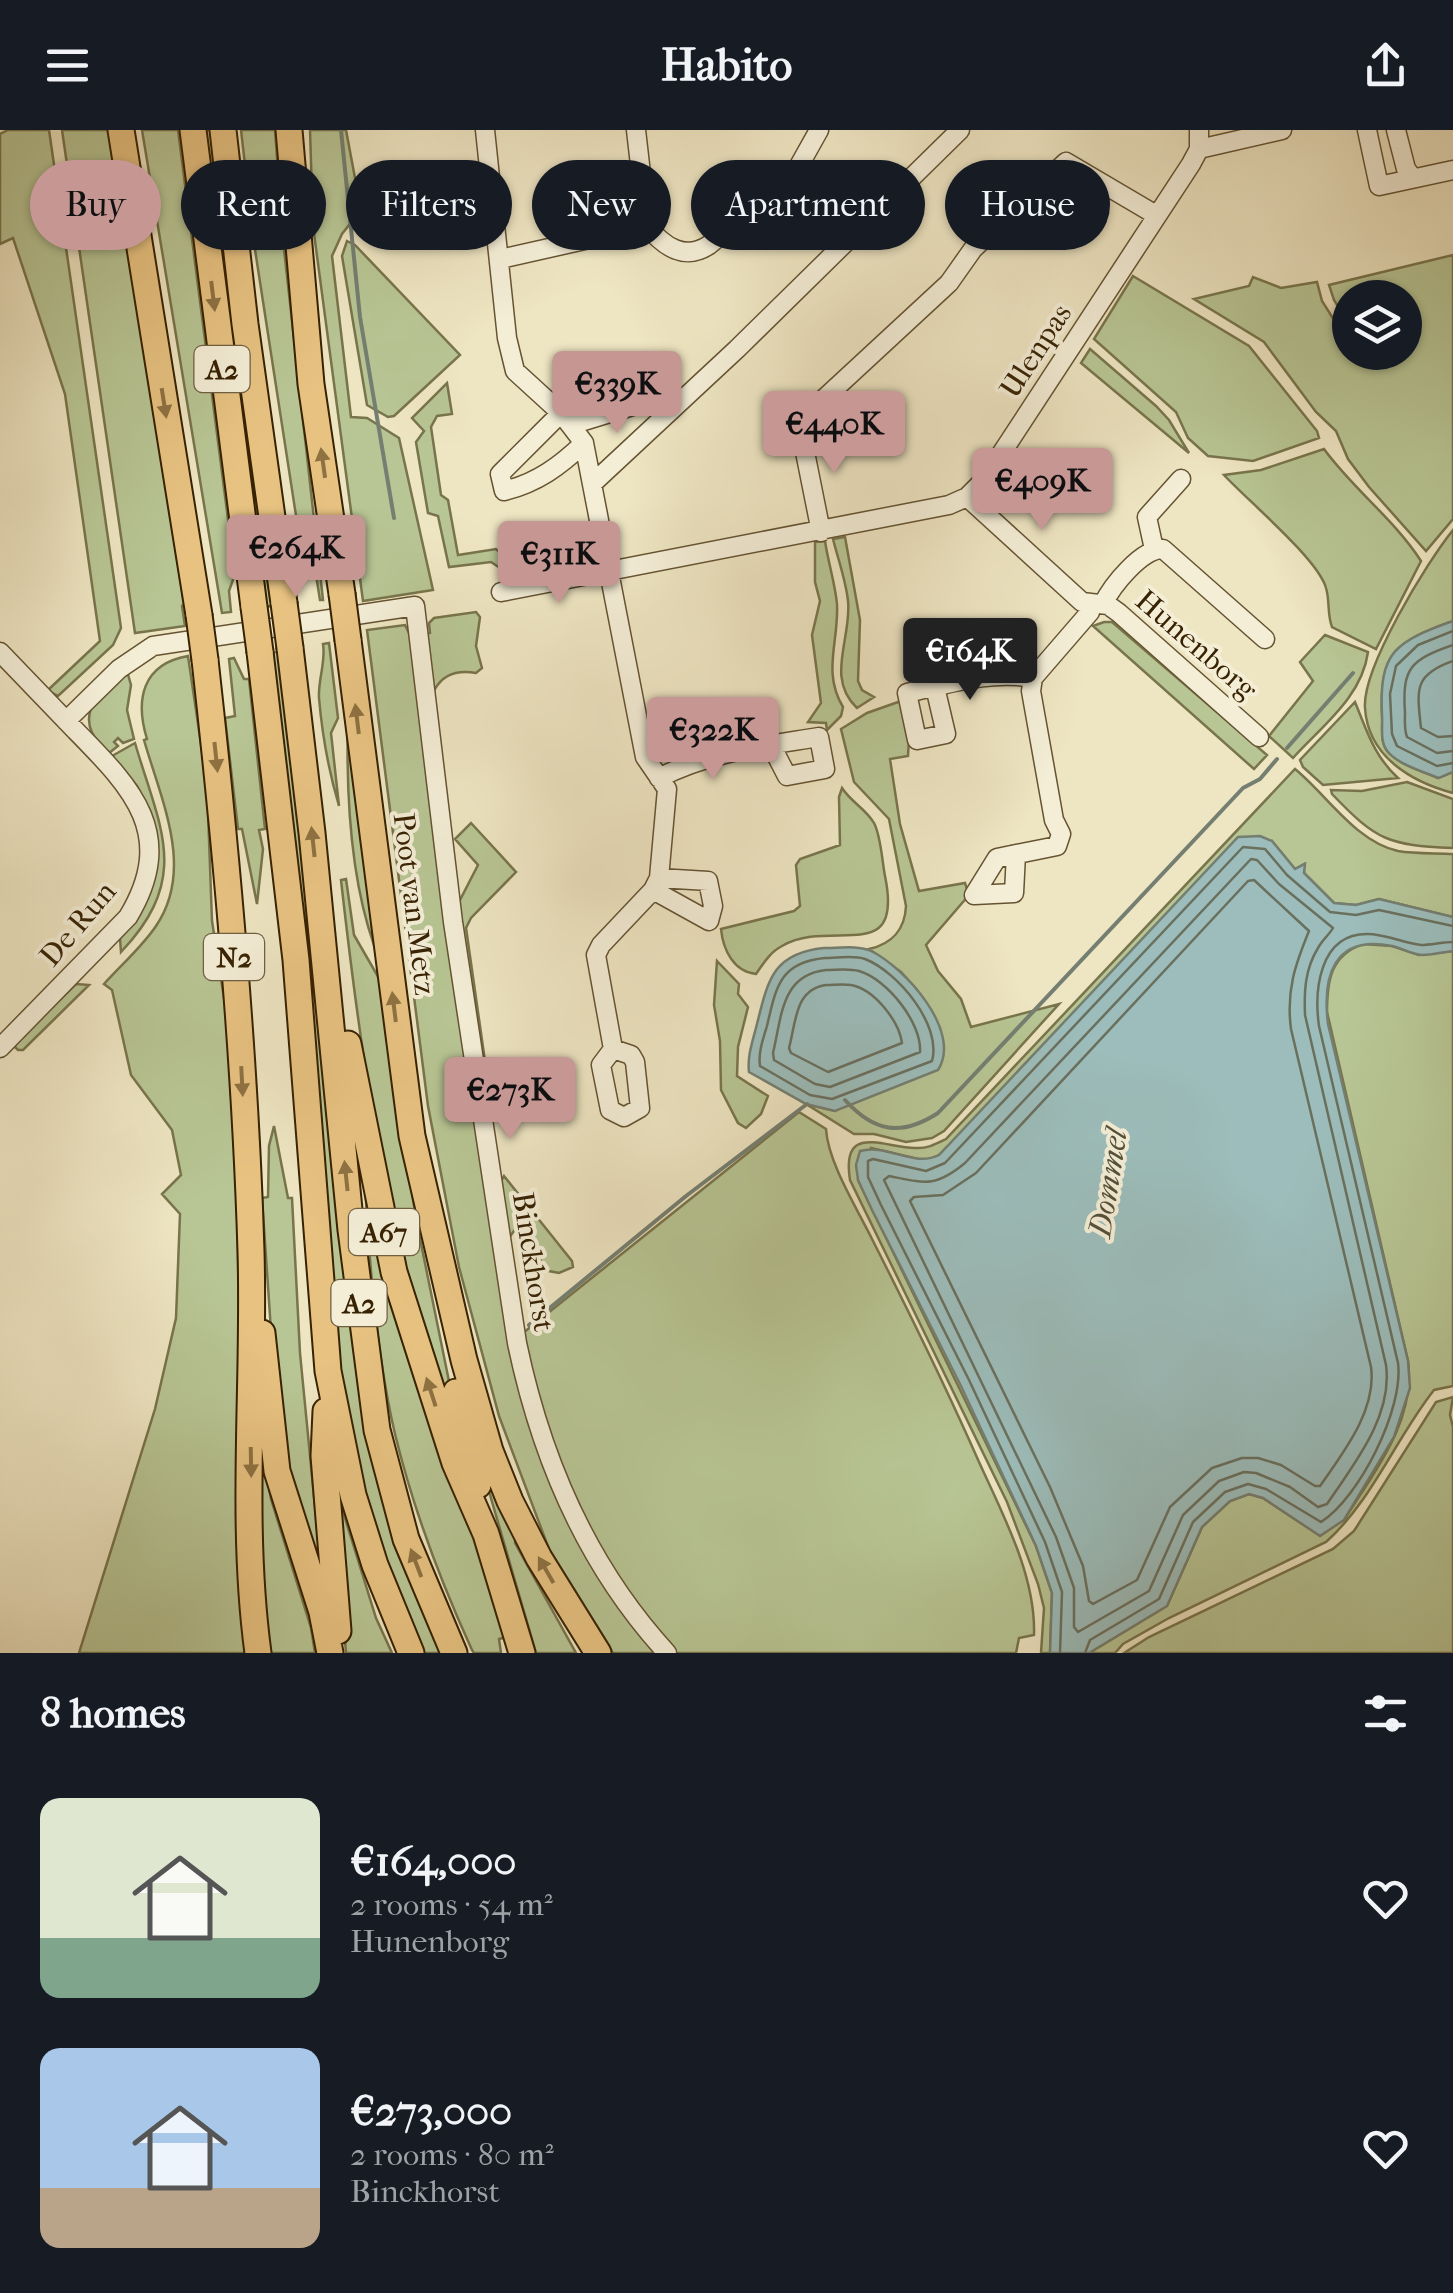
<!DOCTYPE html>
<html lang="en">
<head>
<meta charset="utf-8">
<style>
  :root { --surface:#171b24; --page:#242831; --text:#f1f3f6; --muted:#9ea1a6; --accent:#c59692 }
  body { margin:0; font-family:"IM FELL French Canon",serif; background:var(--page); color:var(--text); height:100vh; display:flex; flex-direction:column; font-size:38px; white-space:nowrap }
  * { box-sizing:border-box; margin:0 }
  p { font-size:32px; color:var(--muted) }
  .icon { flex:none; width:55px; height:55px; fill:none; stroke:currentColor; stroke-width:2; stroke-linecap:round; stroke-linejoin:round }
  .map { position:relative; height:1523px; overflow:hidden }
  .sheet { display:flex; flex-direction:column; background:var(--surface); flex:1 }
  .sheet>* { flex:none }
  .top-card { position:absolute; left:30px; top:30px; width:1395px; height:90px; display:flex; gap:20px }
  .controls { position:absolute; left:1332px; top:150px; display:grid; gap:20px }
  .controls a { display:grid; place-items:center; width:90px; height:90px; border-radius:50%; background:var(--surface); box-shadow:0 2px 8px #0004; font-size:50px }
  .price { position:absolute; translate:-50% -85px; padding:0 22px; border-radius:10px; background:var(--accent); color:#111; font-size:32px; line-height:65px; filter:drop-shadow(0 2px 5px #0008) }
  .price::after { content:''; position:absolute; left:50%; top:60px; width:30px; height:22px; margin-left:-15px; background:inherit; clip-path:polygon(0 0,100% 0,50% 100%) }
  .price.selected { background:#222; color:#fff }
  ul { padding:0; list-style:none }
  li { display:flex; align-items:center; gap:30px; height:250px; padding:0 40px }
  li span { display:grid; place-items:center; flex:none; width:280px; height:200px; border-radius:20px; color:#555 }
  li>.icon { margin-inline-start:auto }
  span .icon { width:120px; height:120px; fill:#fffc; stroke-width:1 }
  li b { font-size:42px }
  h2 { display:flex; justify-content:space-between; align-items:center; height:120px; padding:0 40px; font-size:42px }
  .tag { padding:0 35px; border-radius:45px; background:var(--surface); box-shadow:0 2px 8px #0004; font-size:35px; line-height:90px }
  .tag.selected { background:var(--accent); color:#111 }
  header { display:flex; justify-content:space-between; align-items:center; height:130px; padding:0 40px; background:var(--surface); font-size:45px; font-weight:700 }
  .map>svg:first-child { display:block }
  .green { fill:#b8c594; stroke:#78744b; stroke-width:2.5 }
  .water { fill:#9cbdbb; stroke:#747f71; stroke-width:2.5 }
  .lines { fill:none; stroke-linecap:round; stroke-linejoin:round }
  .shore { stroke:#6a705e; stroke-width:2.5 }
  .stream { stroke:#747f71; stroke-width:4 }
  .minor-casing { stroke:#655332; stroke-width:21 }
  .highway-casing { stroke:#372202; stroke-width:29 }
  .minor { stroke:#f4eed7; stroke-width:18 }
  .highway { stroke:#e7c281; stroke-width:25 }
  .highway-bridge-casing { stroke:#372202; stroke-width:29; stroke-linecap:butt }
  .highway-bridge { stroke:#e7c281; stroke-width:25 }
  .oneway { fill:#8f7242 }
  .labels { text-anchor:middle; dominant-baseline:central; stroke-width:8; stroke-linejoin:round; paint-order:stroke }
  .shield { fill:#f4eed7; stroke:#705f42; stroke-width:2.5 }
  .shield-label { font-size:28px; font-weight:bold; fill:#372202 }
  .street-label { font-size:30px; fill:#372202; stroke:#f4eed7 }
  .water-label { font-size:32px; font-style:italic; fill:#55503a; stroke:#f4eed7 }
</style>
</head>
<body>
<header><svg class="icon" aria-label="menu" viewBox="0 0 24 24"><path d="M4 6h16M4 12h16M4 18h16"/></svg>Habito<svg class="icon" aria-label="share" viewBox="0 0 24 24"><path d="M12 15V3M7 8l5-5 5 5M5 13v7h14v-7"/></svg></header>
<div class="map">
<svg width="1453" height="1523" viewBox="0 0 1453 1523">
  <rect width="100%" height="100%" fill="#eee5c2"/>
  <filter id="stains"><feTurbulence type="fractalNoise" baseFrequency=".002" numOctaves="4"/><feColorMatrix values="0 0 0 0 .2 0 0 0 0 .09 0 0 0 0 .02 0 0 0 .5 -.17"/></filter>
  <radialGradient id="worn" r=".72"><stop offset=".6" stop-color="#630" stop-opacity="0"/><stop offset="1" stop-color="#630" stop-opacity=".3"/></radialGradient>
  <path class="green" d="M 8,0 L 49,0 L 121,498 L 113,515 L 58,566 L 47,561 L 100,511 L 65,264 L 13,108 L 0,114 L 0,4 Z
    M 62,0 L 111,0 L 184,474 L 182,476 L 185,496 L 135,503 Z
    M 142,0 L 178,0 L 235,444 L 229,461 L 231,482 L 222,483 Z
    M 202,0 L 214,0 L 273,476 L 264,477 Z
    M 241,0 L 275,0 L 283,110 L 323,470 L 320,470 L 316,445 L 307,442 L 303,431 L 254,113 Z
    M 310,0 L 346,0 L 361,80 L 342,104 L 332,126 L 351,287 L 367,288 L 399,308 L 433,460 L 363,471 L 313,96 Z
    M 347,111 L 355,115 L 460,225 L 394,286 L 388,287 L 367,275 L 342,126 Z
    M 1453,125 L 1453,389 L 1426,421 L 1369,357 L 1348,329 L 1336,301 L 1316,282 L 1264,212 L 1194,169 L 1249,156 L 1253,147 L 1281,158 L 1317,152 L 1322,171 L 1350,215 L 1350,222 L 1405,222 L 1405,168 L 1350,168 L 1350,196 L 1334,170 L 1329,155 Z
    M 1133,146 L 1249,216 L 1317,301 L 1319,308 L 1253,331 L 1208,326 L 1188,308 L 1176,282 L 1094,209 Z
    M 1090,219 L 1156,276 L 1169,290 L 1189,323 L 1081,233 Z
    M 447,253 L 452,284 L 437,286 L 431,297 L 441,365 L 448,370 L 458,425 L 496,419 L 506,428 L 591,409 L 593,421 L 503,440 L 491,432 L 449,437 L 438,386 L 428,383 L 416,312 L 424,301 L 412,288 Z
    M 1324,319 C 1353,359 1394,389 1421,431 L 1376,519 L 1332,497 C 1327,484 1330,471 1326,458 C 1318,429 1247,370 1224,345 L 1261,340 Z
    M 1453,400 L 1453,491 C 1397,511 1379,523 1382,585 C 1383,598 1379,613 1389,623 C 1400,635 1424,642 1438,648 L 1453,642 L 1453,663 C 1412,652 1368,627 1365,578 C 1362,538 1427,432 1453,400 Z
    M 845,407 L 860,490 L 858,551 L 862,560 L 874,567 L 857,578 C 825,548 852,508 848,471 C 846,451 838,429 833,409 Z
    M 825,411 C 828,432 835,453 837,474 C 839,512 822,542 843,577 L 841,586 L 827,600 L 826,593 L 808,592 L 821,573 L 812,505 L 820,471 L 815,452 L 815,412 Z
    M 476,482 L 480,487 L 476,516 L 482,538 L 476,543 C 459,540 444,543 435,559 L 427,539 L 423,504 L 430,503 L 429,493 L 434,488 Z
    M 1104,492 L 1112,492 L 1267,625 L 1254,639 L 1093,496 Z
    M 405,495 L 410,505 L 449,797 L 549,1344 L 660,1523 L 613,1523 L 558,1443 L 499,1286 L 459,1137 L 428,976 L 367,500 Z
    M 1325,505 L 1368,522 C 1362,567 1322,596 1293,628 L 1269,606 L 1313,551 L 1300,532 Z
    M 329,513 L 338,588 L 331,603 L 339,676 C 329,642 322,603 319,568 C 318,549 326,532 323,514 Z
    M 281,521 L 354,1204 L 443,1523 L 421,1523 L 401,1478 L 359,1352 L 335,1222 L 270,523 Z
    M 188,526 L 207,655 L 212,791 L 226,881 L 237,1061 L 243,1460 L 248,1523 L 79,1523 L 155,1279 L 176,1188 L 180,1084 L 162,1064 L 181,1045 L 172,1000 L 131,945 L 112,860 L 104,854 C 121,835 142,817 156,796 C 195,739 161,670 144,610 L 147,609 C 135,570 142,534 188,526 Z
    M 234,528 L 244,549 L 249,549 L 265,699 L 259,700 L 263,719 L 257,774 L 242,699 L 238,699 L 225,588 L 235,586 L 229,529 Z
    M 127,541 L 131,555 L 127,580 L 134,609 L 123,613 L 118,608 L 114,612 L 118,616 L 109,623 C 96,610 84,599 91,578 Z
    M 901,571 L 909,608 L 908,626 L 890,629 L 900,694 L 919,761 L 965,753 L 969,765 L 926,815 L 938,841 L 961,869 L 971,897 L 1059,874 L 944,1001 L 932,1008 L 906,1012 L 874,1004 L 854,1004 L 806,974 L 835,981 L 940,899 L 917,860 L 901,842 L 869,819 C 892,814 905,799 906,776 L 889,689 L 854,652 L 841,599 L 867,583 Z
    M 1355,572 C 1367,601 1374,626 1398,648 L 1323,655 L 1303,637 L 1300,630 Z
    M 348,586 L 374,815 C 350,747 346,658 348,586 Z
    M 135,613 C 160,699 192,747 121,822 L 120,808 L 137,785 L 147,677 L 137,656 L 112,626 Z
    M 1295,639 C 1327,665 1356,712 1398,721 C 1415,724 1435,723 1453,724 L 1453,787 L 1379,769 L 1356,775 L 1334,773 L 1304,743 L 1304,734 L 1295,739 L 1272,711 L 939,1025 L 927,1031 L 871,1018 L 858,1050 L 1036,1416 L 1052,1463 L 1050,1523 L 1041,1523 L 1044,1478 L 1038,1454 L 1007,1372 L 850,1050 C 841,993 882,1017 915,1018 C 927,1019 936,1014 946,1009 Z
    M 1407,652 L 1453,669 L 1453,718 C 1388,715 1377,711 1332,664 L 1331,660 L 1362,661 Z
    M 842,658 C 851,672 866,679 874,693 C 881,706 882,731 885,746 C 904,838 832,787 782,816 C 770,822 763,834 756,844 C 734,842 723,820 721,799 L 794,781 L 800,776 L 796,735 L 800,729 L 840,715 L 839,667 Z
    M 471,693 L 516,742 L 471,788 L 466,798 L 490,966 L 484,969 L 459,772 L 478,735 L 455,709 Z
    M 346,749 L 354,805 L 380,850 L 416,1089 L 463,1320 C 439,1246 413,1171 395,1095 C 369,981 354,865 341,750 Z
    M 1363,814 L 1392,816 L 1419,825 L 1453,821 L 1453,1256 L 1434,1260 C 1396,1308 1372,1371 1326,1412 L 1169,1488 L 1123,1514 L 1115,1523 L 1089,1523 L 1167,1476 L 1202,1397 L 1230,1371 L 1249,1364 L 1263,1368 L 1301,1393 L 1344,1390 C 1374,1342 1416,1291 1408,1231 L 1327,882 C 1327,850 1331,825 1363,814 Z
    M 717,831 L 739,854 L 738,864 L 748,877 L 738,917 L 737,946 L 768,966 L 761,984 L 746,998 L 738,993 L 721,960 L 720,911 L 714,875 Z
    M 76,854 L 89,855 L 23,920 L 18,920 L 13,915 Z
    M 799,982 L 826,999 C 828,1033 858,1080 873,1111 C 910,1184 946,1257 979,1332 C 1003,1385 1036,1446 1034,1505 L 1019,1508 L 1016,1523 L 675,1523 C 590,1433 547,1324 523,1203 Z
    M 274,996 L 288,1068 L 292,1068 L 300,1223 L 322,1449 L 278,1304 L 262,1068 L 268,1067 L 269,1016 Z
    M 504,1046 L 572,1131 L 573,1137 L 559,1143 L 549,1141 L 518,1102 L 514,1101 L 508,1109 L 500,1053 Z
    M 365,1053 L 507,1507 L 499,1509 L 501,1523 L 474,1523 L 472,1520 C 440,1450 413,1378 395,1304 C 377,1228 369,1131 365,1053 Z
    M 1453,1267 L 1450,1285 L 1453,1297 L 1453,1523 L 1124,1523 L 1149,1507 L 1333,1419 L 1354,1401 L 1436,1272 Z
    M 260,1303 L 271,1369 L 311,1498 L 315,1523 L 264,1523 Z
    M 479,1327 L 516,1399 L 515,1413 L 576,1523 L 536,1523 Z
    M 331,1343 L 376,1488 L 392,1523 L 346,1523 Z"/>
  <path class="water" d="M 1453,491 L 1453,642 L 1439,648 C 1424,642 1400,635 1389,623 C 1379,613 1383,598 1382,585 C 1379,521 1395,512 1453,491 Z
    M 1260,706 L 1272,711 L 1295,739 L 1305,734 L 1304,743 L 1334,773 L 1356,775 L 1379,769 L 1453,787 L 1453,821 C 1443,822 1432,825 1422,825 C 1411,824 1402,818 1392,816 C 1334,804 1322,846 1328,894 L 1408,1231 L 1410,1258 L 1394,1307 L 1344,1390 L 1320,1406 L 1263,1368 L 1249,1364 L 1230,1371 L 1202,1397 L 1167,1476 L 1089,1523 L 1050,1523 L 1052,1463 L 1036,1416 L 960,1254 L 872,1080 L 858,1050 L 856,1035 L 860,1021 C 887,1013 913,1038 939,1025 L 1238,707 Z
    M 824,818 C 838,818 859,815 871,821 C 904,837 963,901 938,940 L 835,981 L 806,974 L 749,942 C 747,926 753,910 757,894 C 768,850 773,823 824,818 Z"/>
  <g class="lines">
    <path class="shore" d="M 1453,501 L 1418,515 L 1396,536 L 1390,564 L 1392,604 L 1397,616 L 1437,636 L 1453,633
      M 1453,515 C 1410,530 1402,538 1405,583 C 1405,592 1404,599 1407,607 L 1437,623 L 1453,621
      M 1453,531 C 1413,545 1417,560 1421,598 L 1438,607 L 1453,606
      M 1251,729 L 1257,730 L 1279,754 L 1333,798 C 1329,805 1322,810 1318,818 C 1305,839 1304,861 1305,885 L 1386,1235 C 1393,1286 1354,1334 1327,1374 L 1318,1377 L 1290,1357 L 1256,1343 L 1244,1342 L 1219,1351 L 1183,1385 L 1149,1461 L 1078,1502 L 1074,1497 L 1074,1458 L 1056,1407 L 884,1050 L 889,1046 C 924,1053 935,1058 965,1033 Z
      M 1254,750 L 1309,801 C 1295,835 1286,861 1291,899 L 1371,1237 C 1377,1280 1343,1323 1320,1356 L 1315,1356 L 1281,1335 L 1258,1328 L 1242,1328 L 1212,1338 L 1170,1377 L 1137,1450 L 1093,1474 L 1089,1471 L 1083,1436 L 1050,1357 L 910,1071 L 914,1067 L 943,1065 L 976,1043 L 1248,751 Z
      M 825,828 C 837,828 854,825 865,829 C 898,842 942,895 932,931 L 832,969 L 810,965 L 760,936 C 758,923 763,909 767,896 C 776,857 780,832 825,828 Z
      M 826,840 C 836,840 849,838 859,841 C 887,849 922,893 920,922 L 830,957 L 815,954 L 774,930 L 773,923 C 782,886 781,845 826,840 Z
      M 826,855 C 834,855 843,854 851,855 C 874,859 899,891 902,913 L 828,942 L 791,923 L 789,918 C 796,892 795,859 826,855 Z
      M 1060,1523 L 1062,1462 L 1045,1412 L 969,1250 L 881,1075 L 868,1047 L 868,1031 L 873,1029 L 926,1041 L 945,1033 L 1243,717 L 1265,719 L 1287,745 L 1330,782 L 1356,785 L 1379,780 L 1453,796
      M 1085,1523 L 1090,1510 L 1159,1469 L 1193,1392 L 1225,1362 L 1248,1354 L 1266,1359 L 1321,1392 C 1359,1368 1404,1279 1398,1233 L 1319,896 C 1314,861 1319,804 1367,804 C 1386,804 1403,813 1421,815 C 1431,815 1443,812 1453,812"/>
    <path class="stream" d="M 341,0 L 360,187 L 394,388
      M 1287,618 L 1353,543
      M 845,970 C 874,1002 901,1007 938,983 L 1243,658 L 1260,649 L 1277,629
      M 529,1195 L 686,1066 L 807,974"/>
    <g class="minor-casing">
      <path id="minor" d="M 485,0 L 507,208 L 515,241 L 561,283 L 584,313 L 645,627 L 667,659 L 659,748 L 653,760 L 601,815 L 596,825 L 613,919 L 601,935 L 610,980 L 624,987 L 640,978 L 635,932 L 631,925 L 613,919
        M 636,0 L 647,96 C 664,117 685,131 709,115 L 795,43 L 819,0
        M 1367,0 L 1379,56 L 1453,40
        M 1396,0 L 1406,39 L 1412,47
        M 1199,19 L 1282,0
        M 500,129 L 647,96
        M 561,283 L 500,344 L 504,361 C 537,353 560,336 584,313
        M 571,295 L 649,271
        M 592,354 L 737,219 L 960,0
        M 967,367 L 1082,472 L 1108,475 L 1119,483 L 1259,607
        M 821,402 L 800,297 L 802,289 L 949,153 L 973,119 L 1066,32 L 1156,85
        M 1154,419 L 1147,387 L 1181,349
        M 501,462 L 949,375 L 967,367 L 984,350 L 1191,34 L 1199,19 L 1199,0
        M 1103,474 C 1112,456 1141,419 1163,419 L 1265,509
        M 0,522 C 25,548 50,574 75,600 C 132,658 178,704 128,787 L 0,918
        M 935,557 L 946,604 L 917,610 L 907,563 C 948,554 991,540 1033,548
        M 66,591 L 119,539 L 153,516 L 415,476 L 453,792 L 517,1213 C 541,1328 587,1436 667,1523
        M 659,648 C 708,622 765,616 819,607 L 825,639 L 787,646 L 771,615
        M 653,760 L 709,791 L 713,776 L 708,751 L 659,748
        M 974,765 L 997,728 L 1057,716 L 1061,704 L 1054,690 L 1031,561 L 1033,548 L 1090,482 L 1091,473
        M 974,765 L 1014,763 L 1016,724"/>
    </g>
    <g class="highway-casing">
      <path id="highway" d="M 121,0 L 199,485
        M 193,0 L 254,477
        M 223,0 L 245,194 L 284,473
        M 289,0 L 311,254 L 342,464
        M 348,510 L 412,1006 L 464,1230 L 490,1321 L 510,1371 L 539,1428 L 598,1523
        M 290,518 L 312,703 L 351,1100 L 377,1300 L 406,1409 L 454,1523
        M 260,522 L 296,830 L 328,1241 L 353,1365 L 375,1435 L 411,1523
        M 205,530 C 227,726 245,924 251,1121 C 255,1254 240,1390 258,1523
        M 348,914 L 394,1142 L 455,1333 L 486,1404 L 522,1523
        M 262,1203 L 277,1341 L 322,1482 L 330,1523
        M 456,1262 L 478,1355
        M 326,1281 L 324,1326 L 338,1501"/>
    </g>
    <use href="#minor" class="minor"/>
    <use href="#highway" class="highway"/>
    <g class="highway-bridge-casing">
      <path id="highway-bridge" d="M 342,464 L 348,510
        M 284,473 L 290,518
        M 254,477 L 260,522
        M 199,485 L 205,530"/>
    </g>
    <use href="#highway-bridge" class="highway-bridge"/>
  </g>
  <defs><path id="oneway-solid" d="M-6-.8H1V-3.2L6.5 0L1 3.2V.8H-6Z" transform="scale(2.5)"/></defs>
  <g class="oneway">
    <use href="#oneway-solid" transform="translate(213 166) rotate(83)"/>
    <use href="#oneway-solid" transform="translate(164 273) rotate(81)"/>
    <use href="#oneway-solid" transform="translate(323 333) rotate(-98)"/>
    <use href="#oneway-solid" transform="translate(357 589) rotate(-97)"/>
    <use href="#oneway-solid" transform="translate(216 627) rotate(84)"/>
    <use href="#oneway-solid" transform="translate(313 712) rotate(-96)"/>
    <use href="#oneway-solid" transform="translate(394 877) rotate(-97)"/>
    <use href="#oneway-solid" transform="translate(242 951) rotate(87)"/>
    <use href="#oneway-solid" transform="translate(346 1046) rotate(-96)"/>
    <use href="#oneway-solid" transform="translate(431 1262) rotate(-108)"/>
    <use href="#oneway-solid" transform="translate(251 1332) rotate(89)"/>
    <use href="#oneway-solid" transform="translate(416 1433) rotate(-111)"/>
    <use href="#oneway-solid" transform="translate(546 1440) rotate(-120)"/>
  </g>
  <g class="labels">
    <g class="shield">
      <rect x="194.5" y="216" width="55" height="46" rx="8"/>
      <rect x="204" y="804" width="60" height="46" rx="8"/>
      <rect x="349" y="1079" width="70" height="46" rx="8"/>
      <rect x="331.5" y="1150" width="55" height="46" rx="8"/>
    </g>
    <g class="shield-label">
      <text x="222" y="239">A2</text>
      <text x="234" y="827">N2</text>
      <text x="384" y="1102">A67</text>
      <text x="359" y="1173">A2</text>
    </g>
    <g class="street-label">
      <text transform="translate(1036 221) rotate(-57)">Ulenpas</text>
      <text transform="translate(1196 515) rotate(41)">Hunenborg</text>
      <text transform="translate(414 774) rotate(83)">Poot van Metz</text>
      <text transform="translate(78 794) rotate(-50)">De Run</text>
      <text transform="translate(533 1132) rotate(81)">Binckhorst</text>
    </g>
    <g class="water-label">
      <text transform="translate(1108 1053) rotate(-81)">Dommel</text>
    </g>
  </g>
  <rect width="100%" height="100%" filter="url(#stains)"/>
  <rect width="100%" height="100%" fill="url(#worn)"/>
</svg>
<div class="controls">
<a><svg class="icon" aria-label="layers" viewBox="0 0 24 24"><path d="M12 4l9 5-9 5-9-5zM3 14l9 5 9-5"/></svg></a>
</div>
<b class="price" style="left:617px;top:306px">€339K</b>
<b class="price" style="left:834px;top:346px">€440K</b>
<b class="price" style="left:1042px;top:403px">€409K</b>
<b class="price" style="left:296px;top:470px">€264K</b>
<b class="price" style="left:559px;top:476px">€311K</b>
<b class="price selected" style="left:970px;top:573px">€164K</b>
<b class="price" style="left:713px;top:652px">€322K</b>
<b class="price" style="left:510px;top:1012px">€273K</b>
<div class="top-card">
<a class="tag selected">Buy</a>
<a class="tag">Rent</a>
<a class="tag">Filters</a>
<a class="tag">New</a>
<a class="tag">Apartment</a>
<a class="tag">House</a>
</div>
</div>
<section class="sheet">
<h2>8 homes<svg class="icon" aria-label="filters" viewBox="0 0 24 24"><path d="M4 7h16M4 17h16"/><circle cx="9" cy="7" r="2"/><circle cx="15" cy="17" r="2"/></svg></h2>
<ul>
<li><span style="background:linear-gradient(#dfe7d0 70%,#7fa58c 0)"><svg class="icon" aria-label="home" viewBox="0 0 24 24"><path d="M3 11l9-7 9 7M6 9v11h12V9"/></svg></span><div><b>€164,000</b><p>2 rooms · 54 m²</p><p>Hunenborg</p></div><svg class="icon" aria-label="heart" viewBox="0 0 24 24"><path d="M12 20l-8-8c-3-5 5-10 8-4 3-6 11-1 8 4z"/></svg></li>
<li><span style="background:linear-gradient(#a9c7e8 70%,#b9a48a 0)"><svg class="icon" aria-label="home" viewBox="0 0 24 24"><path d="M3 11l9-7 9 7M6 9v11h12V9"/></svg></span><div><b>€273,000</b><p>2 rooms · 80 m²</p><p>Binckhorst</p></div><svg class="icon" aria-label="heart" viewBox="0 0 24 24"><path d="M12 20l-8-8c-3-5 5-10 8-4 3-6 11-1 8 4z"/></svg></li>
</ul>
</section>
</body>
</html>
